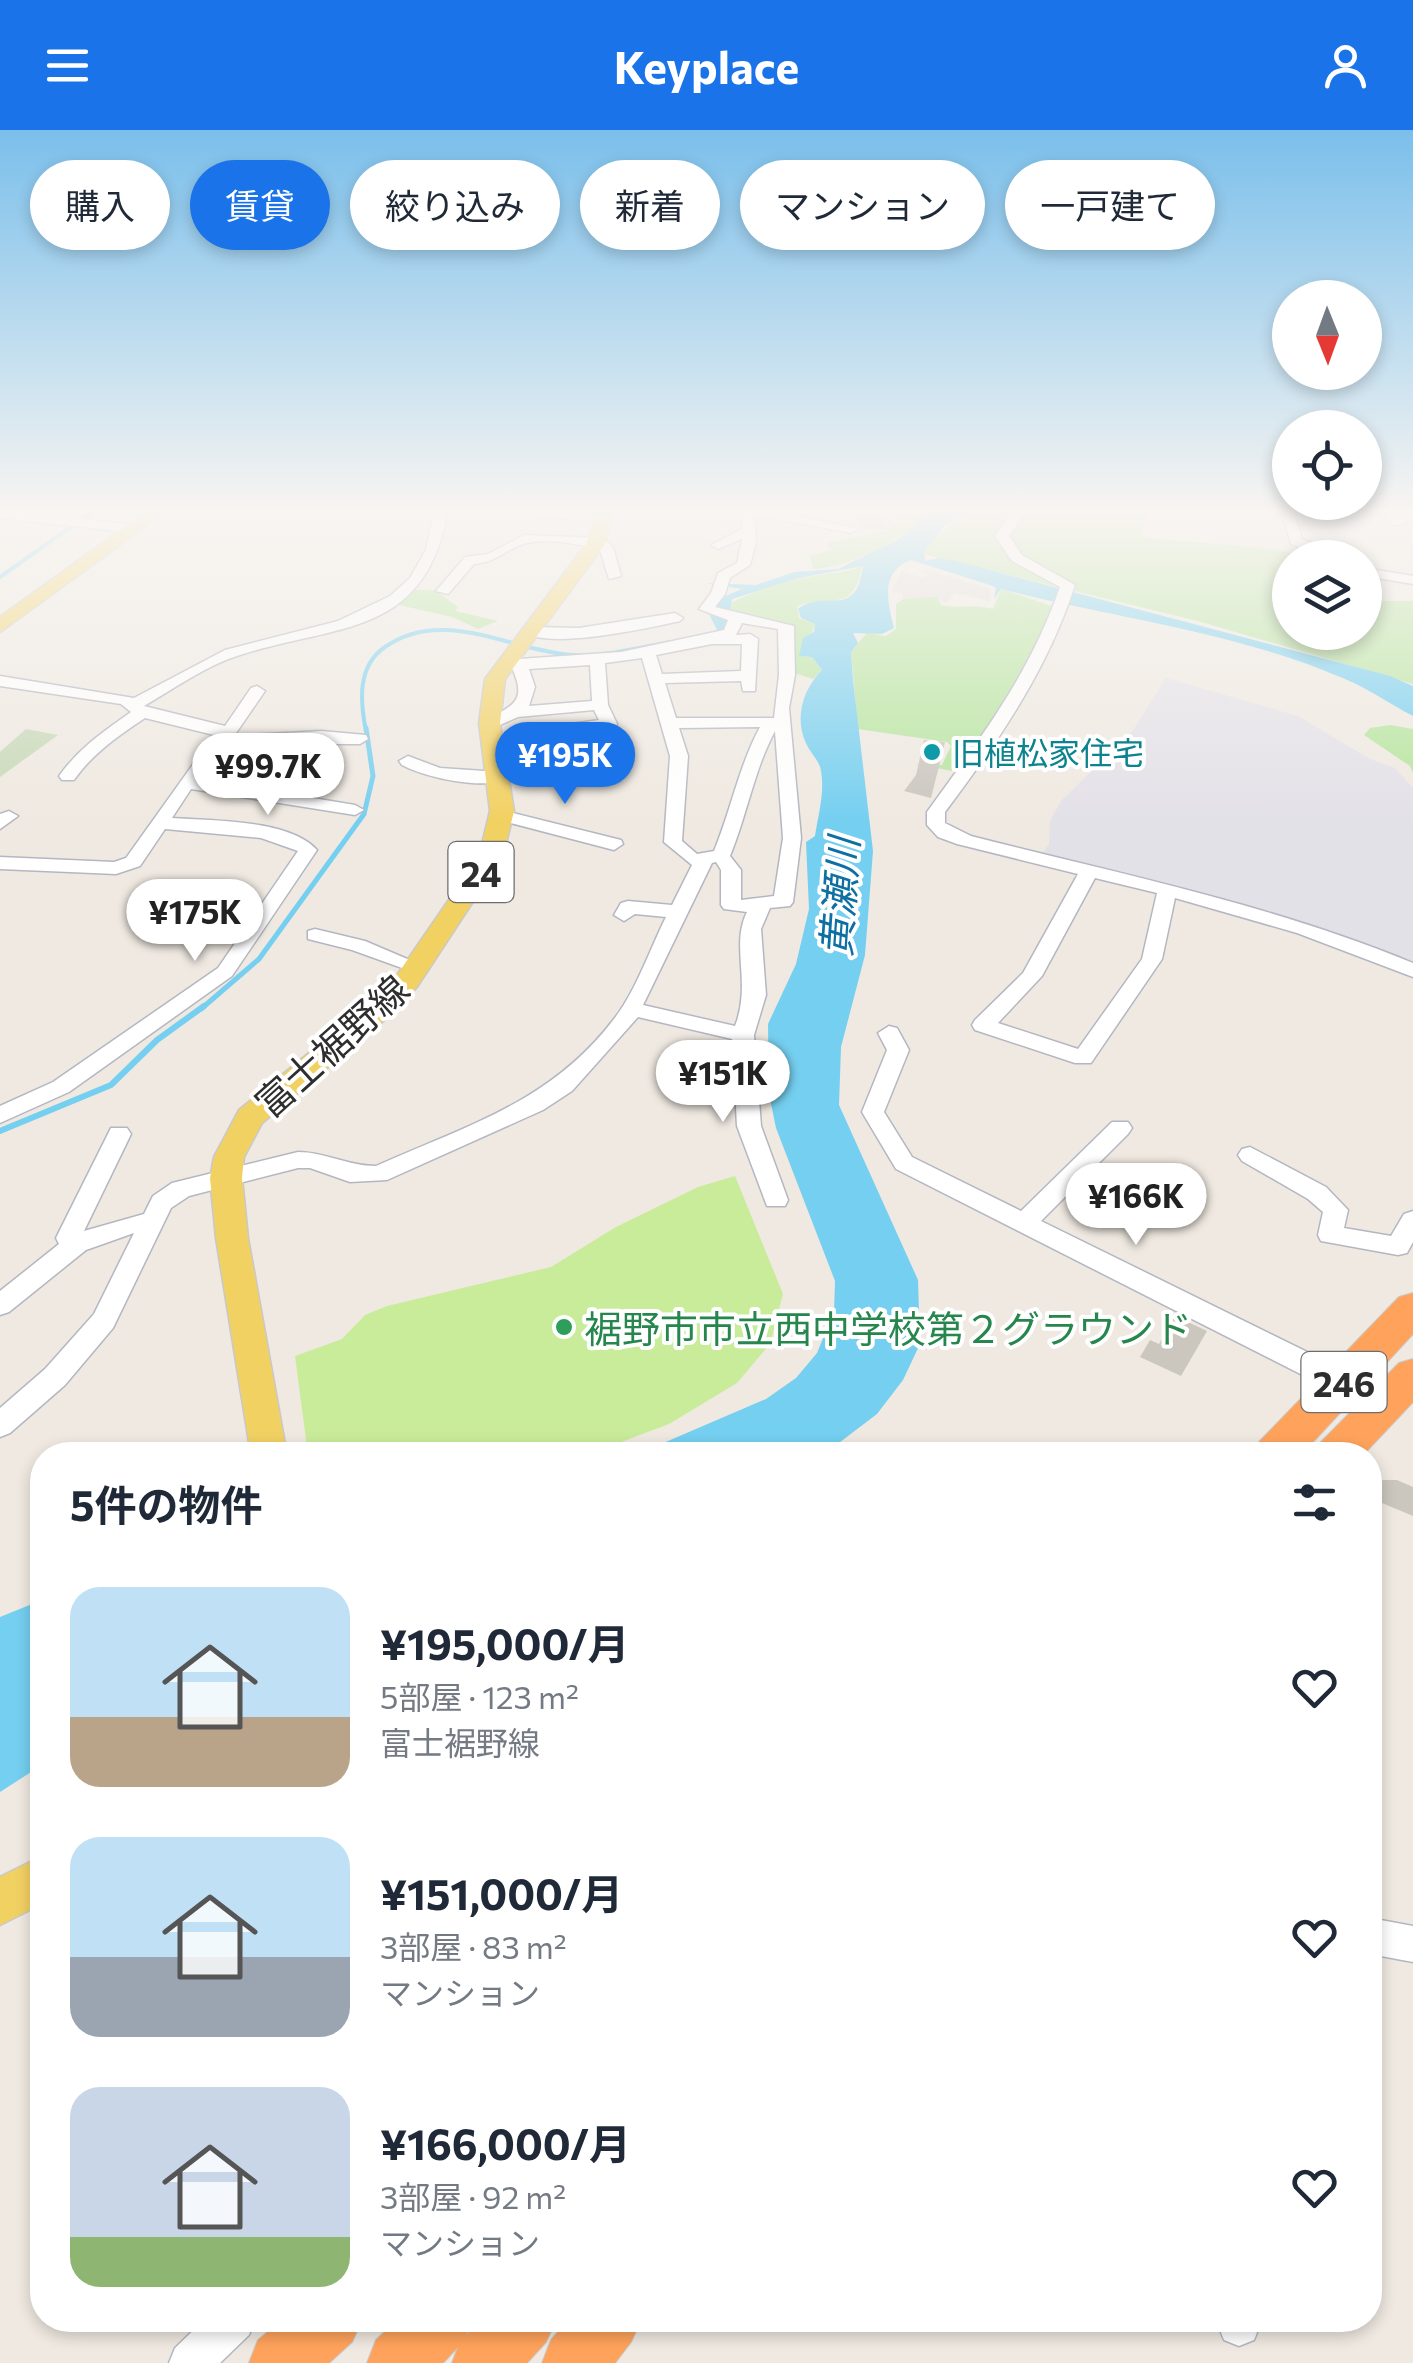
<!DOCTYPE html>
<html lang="ja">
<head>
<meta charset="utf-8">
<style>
  :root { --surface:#fff; --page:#f2f2f3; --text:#1f2937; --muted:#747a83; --accent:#1a73e8 }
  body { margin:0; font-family:Commissioner,"Noto Sans JP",sans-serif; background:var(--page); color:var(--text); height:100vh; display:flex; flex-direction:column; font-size:38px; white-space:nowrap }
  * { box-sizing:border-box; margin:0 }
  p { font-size:32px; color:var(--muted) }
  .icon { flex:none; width:55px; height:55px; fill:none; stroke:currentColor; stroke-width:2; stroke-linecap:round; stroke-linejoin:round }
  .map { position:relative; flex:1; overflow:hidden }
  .drawer { position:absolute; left:30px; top:1312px; width:1352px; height:890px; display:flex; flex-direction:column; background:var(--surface); border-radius:40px; box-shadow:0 5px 15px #0003 }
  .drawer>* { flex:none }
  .hud { position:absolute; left:30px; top:30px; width:1355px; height:90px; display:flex; gap:20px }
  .needle { width:65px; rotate:179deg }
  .controls { position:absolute; left:1272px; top:150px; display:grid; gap:20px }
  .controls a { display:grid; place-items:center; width:110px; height:110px; border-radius:50%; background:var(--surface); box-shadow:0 5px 15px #0003; font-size:50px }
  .price { position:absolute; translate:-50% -85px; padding:0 22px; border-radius:35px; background:#fff; color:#222; font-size:32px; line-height:65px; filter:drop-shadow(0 2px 5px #0008) }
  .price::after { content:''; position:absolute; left:50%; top:60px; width:30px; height:22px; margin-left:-15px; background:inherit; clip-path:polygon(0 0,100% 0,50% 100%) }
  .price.selected { background:var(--accent); color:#fff }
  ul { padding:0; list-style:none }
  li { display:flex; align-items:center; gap:30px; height:250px; padding:0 40px }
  li span { display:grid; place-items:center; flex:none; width:280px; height:200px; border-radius:30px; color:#555 }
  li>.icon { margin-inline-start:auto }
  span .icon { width:120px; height:120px; fill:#fffc; stroke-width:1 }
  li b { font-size:42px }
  h2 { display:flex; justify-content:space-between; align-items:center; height:120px; padding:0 40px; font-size:42px }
  .tag { padding:0 35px; border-radius:45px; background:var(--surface); box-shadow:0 5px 15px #0003; font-size:35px; line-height:90px }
  .tag.selected { background:var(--accent); color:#fff }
  header { display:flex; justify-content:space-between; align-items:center; height:130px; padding:0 40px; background:var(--accent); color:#fff; font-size:45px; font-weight:700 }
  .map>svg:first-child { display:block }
  .industrial { fill:#e3e1e8 }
  .education { fill:#f0e6d1 }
  .green { fill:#b6e59e }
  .cemetery { fill:#c8d9b8 }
  .pitch { fill:#c9ec9a }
  .plaza { fill:#dfdcd8 }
  .water { fill:#75cff0 }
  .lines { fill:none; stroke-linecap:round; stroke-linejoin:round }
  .stream-far2 { stroke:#75cff0; stroke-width:4 }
  .stream-far1 { stroke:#75cff0; stroke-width:5 }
  .stream { stroke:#75cff0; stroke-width:6 }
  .building { fill:#cbc7bf }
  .minor-casing { stroke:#b4b7c1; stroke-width:3 }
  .major-casing { stroke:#c9c9c9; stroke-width:3 }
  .highway-casing { stroke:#c9c9c9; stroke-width:2 }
  .minor { fill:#fff; fill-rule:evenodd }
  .major { fill:#f2d163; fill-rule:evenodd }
  .highway { fill:#ffa35c; fill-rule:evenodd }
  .culture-dot { fill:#0f9aa8; stroke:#fff; stroke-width:4 }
  .leisure-dot { fill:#2e9e5b; stroke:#fff; stroke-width:4 }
  .labels { text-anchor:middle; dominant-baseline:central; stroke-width:8; stroke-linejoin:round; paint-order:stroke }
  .far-culture-label { font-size:32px; fill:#0d838f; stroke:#fff; text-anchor:start }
  .shield { fill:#fff; stroke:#6d6d6d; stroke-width:2.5 }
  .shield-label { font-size:35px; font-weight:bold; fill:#2e2e2e }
  .street-label { font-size:38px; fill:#2e2e2e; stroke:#fff }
  .leisure-label { font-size:38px; fill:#27864d; stroke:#fff; text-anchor:start }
  .water-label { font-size:40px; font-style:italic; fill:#0d6fa3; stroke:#fff }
</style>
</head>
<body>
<header><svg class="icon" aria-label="menu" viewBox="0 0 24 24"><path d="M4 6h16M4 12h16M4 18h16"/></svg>Keyplace<svg class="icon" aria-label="person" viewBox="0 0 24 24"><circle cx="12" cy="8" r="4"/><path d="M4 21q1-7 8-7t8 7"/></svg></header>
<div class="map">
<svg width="1413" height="2233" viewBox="0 0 1413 2233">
  <rect width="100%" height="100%" fill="#efe9e1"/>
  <path class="industrial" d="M 1166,548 L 1298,586 L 1370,629 L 1395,638 L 1413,658 L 1413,838 L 1349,812 L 1040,726 L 1049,714 L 1050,691 L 1061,671 L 1133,600 Z"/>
  <path class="education" d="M 759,380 L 906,380 L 882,401 Z"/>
  <path class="green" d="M 906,380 L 932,380 C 905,408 854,437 813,439 L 810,426 L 833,420 L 828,416 L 829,412 L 887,401 Z
    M 984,380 L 1019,383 L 1024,380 L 1148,380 L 1141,407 L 1274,419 L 1310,427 L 1290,428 L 1290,502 L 1365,502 L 1365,454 L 1383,471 L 1413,471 L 1413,554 L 1198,491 L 923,424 C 938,400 959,390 984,380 Z
    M 862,436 C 853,485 832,463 797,476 L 799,488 L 815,494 L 804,527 L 812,527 L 822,540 L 813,549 L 791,542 L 791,495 L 728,481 L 732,472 C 754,462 784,451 808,447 C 827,443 845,444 862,436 Z
    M 1001,459 L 1057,478 L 1017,557 L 958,642 L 915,634 L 942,635 L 951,616 L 947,612 L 858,599 L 851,521 L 867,503 L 886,506 L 896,499 L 896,474 L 906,467 L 937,467 L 941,475 C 958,479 975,474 993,479 Z
    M 415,460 L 435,460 L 458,477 L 455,481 L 498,491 L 478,499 L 452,487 L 395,474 Z
    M 1390,595 L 1413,599 L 1413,643 L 1410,636 L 1364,605 L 1370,598 Z"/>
  <path class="cemetery" d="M 26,599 L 58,605 L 0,647 L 0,622 Z"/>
  <path class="pitch" d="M 735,1046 L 783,1164 L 770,1214 L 737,1253 L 669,1294 L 587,1325 L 308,1325 L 295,1226 L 342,1209 L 365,1185 L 387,1176 L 551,1137 L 616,1097 L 698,1057 Z"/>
  <path class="plaza" d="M 927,440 L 990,459 L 990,471 L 955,463 L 946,473 L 937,467 L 903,469 L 902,463 L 891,461 L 902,441 L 923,448 L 928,444 L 922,442 Z"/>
  <path class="water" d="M 933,380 L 976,380 L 946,394 L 924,422 L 925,431 L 938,428 L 956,431 L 1390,546 L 1413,556 L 1413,586 C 1390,574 1369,559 1345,549 C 1237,502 1114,488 1001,459 L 994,469 L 996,458 L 990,455 L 911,430 C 879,442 888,473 894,498 L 882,504 L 853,503 L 858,513 L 851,522 L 853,550 L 873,721 L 865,825 L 841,917 L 839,975 L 918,1150 L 920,1214 L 903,1250 L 877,1284 L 823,1325 L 624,1325 L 654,1317 L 766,1269 L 796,1248 L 817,1223 L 834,1182 L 835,1151 L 776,998 L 769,964 L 768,894 L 796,834 L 809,779 L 806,712 L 815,706 C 818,686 825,662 821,641 C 820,631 810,623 806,613 C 794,588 803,559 822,540 L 812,527 L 799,526 L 803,508 L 814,502 L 815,494 L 801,488 L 798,479 C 827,457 855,492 863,436 L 799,448 L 732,469 L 726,501 L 717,500 L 707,480 L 723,467 L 742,459 L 706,453 L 756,455 L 795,442 L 838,439 L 897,410 Z
    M 42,1470 L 42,1635 L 0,1662 L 0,1487 Z"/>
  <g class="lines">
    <path class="stream-far2" d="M 0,447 L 95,380
      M 366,601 C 360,571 357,536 385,517 C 443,476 511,521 572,525 C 606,527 639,517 672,512"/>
    <path class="stream-far1" d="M 201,879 L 259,829 L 364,684 L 373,646 L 366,598"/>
    <path class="stream" d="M 0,1001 L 111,955 L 157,910 L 204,876"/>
  </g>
  <path class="building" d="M 858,380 L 881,382 L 885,400 L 862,400 Z
    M 924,610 L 945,612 L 931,668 L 904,661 L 916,645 Z
    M 1175,1186 L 1207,1201 L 1181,1246 L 1140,1227 L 1150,1210 L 1159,1214 Z
    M 1382,1350 L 1397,1350 L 1413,1357 L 1413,1386 L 1370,1368 Z"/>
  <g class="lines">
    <g class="minor-casing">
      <path id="minor" d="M 0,380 L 136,395 L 143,399 L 136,403 L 0,388 Z
        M 434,380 L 448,380 C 425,508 340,493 240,525 C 205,536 175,558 144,576 L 225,596 L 251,558 L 257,556 L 265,561 L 234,606 L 321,601 L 366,605 L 368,609 L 360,614 L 224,614 L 198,649 L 355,675 L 364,680 L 355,685 L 191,659 L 172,688 C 212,691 289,689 317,720 L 232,846 L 69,962 L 0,993 L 0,976 L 53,952 L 218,838 L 298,721 L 261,708 L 165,699 L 140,736 L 116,744 L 0,739 L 0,727 L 114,732 L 126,728 L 214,605 L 145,588 C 118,606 92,624 74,650 L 62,650 L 59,646 C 79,618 103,602 131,582 L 121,574 L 0,556 L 0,546 L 134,568 L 225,520 L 338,491 L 390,466 L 410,448 L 426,420 Z
        M 510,380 L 550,380 L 570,385 L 563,389 Z
        M 742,380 L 770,380 L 858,399 L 851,403 L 755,385 L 756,412 L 750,435 L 730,448 L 725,464 L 715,477 L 794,496 L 795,545 L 789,578 L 801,708 L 793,772 L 790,776 L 770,778 L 761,799 L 766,865 L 754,905 L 761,996 L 788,1070 L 785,1076 L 767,1076 L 737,996 L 732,909 L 638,887 L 572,961 L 543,980 L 387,1050 L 350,1052 L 310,1038 L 298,1038 L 189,1066 L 171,1078 L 113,1198 L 65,1255 L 10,1303 L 0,1307 L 0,1278 L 45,1239 L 94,1184 L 134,1103 L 86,1120 L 9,1182 L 0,1185 L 0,1161 L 59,1114 L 56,1108 L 111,998 L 127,998 L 131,1004 L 84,1101 L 144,1084 L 153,1066 L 172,1053 L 298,1022 C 325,1022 348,1036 376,1036 C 468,995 551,972 614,889 C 636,861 650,819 666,787 L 635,784 L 624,791 L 614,785 L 621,773 L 628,771 L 672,775 L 692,735 L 664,712 L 670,626 L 642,528 L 605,533 L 608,575 L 617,594 L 615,598 L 571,602 L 571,594 L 599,590 L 594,580 L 518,587 L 491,599 L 483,594 C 506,575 530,577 512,538 L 503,536 L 503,530 L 621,522 L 724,500 L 728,490 L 699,479 L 711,463 L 718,443 L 737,433 L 742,409 L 718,419 L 711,415 L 742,399 ZM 742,493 L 778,499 L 779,545 L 774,588 L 676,588 L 665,553 L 741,551 L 743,561 L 755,561 L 758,509 L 750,504 L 736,505 ZM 712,514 L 742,514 L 741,541 L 662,544 L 656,525 ZM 590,535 L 592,571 L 529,576 L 535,557 L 529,539 ZM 760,597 C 739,636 731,680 714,721 L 697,724 L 682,711 L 688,626 L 679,598 ZM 775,601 L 783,708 L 774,766 L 741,770 L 741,740 L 730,726 C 747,685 754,640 775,601 ZM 716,732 L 721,740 L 721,775 L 724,779 L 747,782 C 730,816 752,853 735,896 L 643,875 L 712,733 Z
        M 1013,380 L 1026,380 L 1009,406 L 1022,425 L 1075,455 C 1047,541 999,610 945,682 L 945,693 L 971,706 C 1120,744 1270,774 1413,833 L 1413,847 L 1297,803 L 1175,768 L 1162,829 L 1091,933 L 1075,933 L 975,900 L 972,895 L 975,890 L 1023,843 L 1078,744 L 957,714 L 938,707 L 927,695 L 927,682 C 981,607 1029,546 1060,457 L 1012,431 L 995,406 ZM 1095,748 L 1157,763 L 1142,829 L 1078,919 L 998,893 L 1042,846 Z
        M 1281,380 L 1293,380 L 1302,409 L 1347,428 L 1326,428 L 1291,414 Z
        M 1380,380 L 1394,380 L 1406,393 L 1394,396 Z
        M 524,405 L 603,408 L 613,417 L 621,446 L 609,449 L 600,420 C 581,414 548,408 527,413 C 507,418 498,432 474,434 L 448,464 L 436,461 L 465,427 L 488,424 Z
        M 1365,438 L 1413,446 L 1413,454 L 1365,446 Z
        M 675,483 L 683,488 L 680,491 C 648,498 550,520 524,502 L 532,497 L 579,498 Z
        M 408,626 L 440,638 L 499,642 L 508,647 C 487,662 424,647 402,635 L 399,631 Z
        M 9,681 L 18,686 L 0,699 L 0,684 Z
        M 505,681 L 621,710 L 623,714 L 614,720 L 499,690 L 499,682 Z
        M 315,799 L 365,811 L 426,837 L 416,843 L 352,820 L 308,809 L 308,801 Z
        M 889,896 L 897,898 L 909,920 L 884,982 L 912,1027 L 1021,1081 L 1112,992 L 1128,992 L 1132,998 L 1128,1004 L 1041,1091 L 1354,1245 L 1358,1253 L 1354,1261 L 1344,1264 L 1334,1261 L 896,1039 L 862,982 L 887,920 L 878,903 Z
        M 1250,1017 L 1326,1057 L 1348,1080 L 1344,1098 L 1391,1106 L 1404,1084 L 1413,1081 L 1413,1112 L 1407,1123 L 1398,1125 L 1321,1111 L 1318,1105 L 1323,1082 L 1308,1069 L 1242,1031 L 1238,1025 L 1242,1019 Z
        M 1370,1788 L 1413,1796 L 1413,1832 L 1370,1824 Z
        M 204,2190 L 255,2190 L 249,2205 L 220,2233 L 169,2233 L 175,2218 Z
        M 1220,2190 L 1262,2190 L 1254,2210 L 1239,2216 L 1224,2210 L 1218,2195 Z"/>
    </g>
    <g class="major-casing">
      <path id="major" d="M 148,380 L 168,380 L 0,502 L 0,487 Z
        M 597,380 L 614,380 L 605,414 L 505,549 L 500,593 L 514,681 L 503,726 L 417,857 L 389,886 L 262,993 L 244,1027 L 242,1048 L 248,1108 L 287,1325 L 251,1325 L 216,1108 L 210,1048 L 214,1027 L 239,980 L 369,874 L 397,845 L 479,726 L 490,681 L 479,593 L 485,549 L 587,413 Z
        M 42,1726 L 42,1774 L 0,1795 L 0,1747 Z"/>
    </g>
    <g class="highway-casing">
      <path id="highway" d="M 1413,1163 L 1413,1204 L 1301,1325 L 1253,1325 L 1259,1312 L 1399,1167 Z
        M 1413,1229 L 1413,1272 L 1363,1325 L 1315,1325 L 1321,1312 L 1399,1233 Z
        M 282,2190 L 362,2190 L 352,2212 L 329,2233 L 249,2233 L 258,2210 Z
        M 397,2190 L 473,2190 L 466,2205 L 481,2190 L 556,2190 L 546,2212 L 527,2233 L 452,2233 L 458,2217 L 443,2233 L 367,2233 L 376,2210 Z
        M 568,2190 L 641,2190 L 631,2212 L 615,2233 L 542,2233 L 551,2210 Z"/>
    </g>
    <use href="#minor" class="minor"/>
    <use href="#major" class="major"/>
    <use href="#highway" class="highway"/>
  </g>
  <linearGradient id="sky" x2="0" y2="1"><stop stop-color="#7abfeb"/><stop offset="0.55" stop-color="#f8f5f2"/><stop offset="1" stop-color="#f8f5f2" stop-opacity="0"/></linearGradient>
  <rect width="1413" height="692" fill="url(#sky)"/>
  <circle class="culture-dot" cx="932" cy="622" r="10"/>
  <circle class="leisure-dot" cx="564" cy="1197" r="10"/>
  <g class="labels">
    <g class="far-culture-label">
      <text x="952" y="622">旧植松家住宅</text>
    </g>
    <g class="shield">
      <rect x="448.5" y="712" width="65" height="60" rx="8"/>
      <rect x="1301.5" y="1222" width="85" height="60" rx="8"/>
    </g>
    <g class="shield-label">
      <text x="481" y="742">24</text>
      <text x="1344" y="1252">246</text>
    </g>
    <g class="street-label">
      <text transform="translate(331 915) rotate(-42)">富士裾野線</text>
    </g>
    <g class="leisure-label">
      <text x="584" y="1197">裾野市市立西中学校第２グラウンド</text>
    </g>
    <g class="water-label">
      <text transform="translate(838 767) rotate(-86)">黄瀬川</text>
    </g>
  </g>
</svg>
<div class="controls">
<a><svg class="needle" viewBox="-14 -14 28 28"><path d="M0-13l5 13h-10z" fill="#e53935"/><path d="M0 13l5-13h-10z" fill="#747a83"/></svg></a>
<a><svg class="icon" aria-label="locate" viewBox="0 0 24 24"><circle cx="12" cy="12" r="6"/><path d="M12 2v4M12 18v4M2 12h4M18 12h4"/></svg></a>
<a><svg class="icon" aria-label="layers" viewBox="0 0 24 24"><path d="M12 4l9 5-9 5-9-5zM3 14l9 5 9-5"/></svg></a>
</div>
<b class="price selected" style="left:565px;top:677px">¥195K</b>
<b class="price" style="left:268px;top:688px">¥99.7K</b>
<b class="price" style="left:195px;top:834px">¥175K</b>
<b class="price" style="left:723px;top:995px">¥151K</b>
<b class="price" style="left:1136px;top:1118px">¥166K</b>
<div class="hud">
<a class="tag">購入</a>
<a class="tag selected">賃貸</a>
<a class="tag">絞り込み</a>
<a class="tag">新着</a>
<a class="tag">マンション</a>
<a class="tag">一戸建て</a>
</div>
<section class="drawer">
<h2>5件の物件<svg class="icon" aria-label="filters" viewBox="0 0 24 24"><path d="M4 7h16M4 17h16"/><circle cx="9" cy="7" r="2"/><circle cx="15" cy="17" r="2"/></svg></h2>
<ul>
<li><span style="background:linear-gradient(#bfe0f5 65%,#b9a48a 0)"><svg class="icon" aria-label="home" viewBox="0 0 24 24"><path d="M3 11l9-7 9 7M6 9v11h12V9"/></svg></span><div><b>¥195,000/月</b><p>5部屋 · 123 m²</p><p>富士裾野線</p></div><svg class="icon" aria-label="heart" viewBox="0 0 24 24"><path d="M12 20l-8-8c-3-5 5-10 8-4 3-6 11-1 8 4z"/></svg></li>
<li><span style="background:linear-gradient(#bfe0f5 60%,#9aa5b1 0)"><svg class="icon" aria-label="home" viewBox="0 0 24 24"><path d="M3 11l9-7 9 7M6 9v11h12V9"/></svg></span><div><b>¥151,000/月</b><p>3部屋 · 83 m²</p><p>マンション</p></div><svg class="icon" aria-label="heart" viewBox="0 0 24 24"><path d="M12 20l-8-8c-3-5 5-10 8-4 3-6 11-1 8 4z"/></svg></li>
<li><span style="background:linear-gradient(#c9d6e8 75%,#8fb573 0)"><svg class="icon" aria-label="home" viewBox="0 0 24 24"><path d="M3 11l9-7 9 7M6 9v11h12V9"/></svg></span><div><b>¥166,000/月</b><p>3部屋 · 92 m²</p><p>マンション</p></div><svg class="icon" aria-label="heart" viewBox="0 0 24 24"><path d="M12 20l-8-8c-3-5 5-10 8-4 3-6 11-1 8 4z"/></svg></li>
</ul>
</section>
</div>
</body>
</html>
